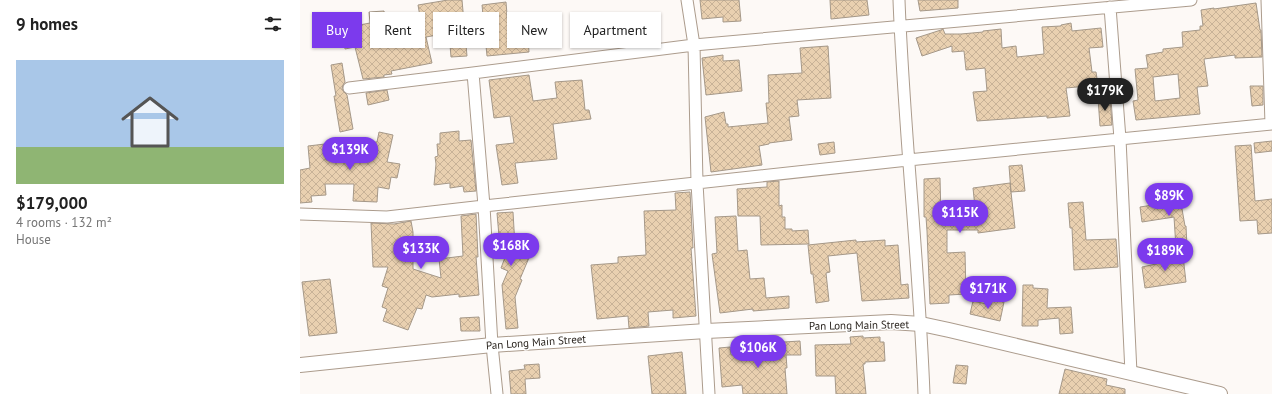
<!DOCTYPE html>
<html lang="en">
<head>
<meta charset="utf-8">
<style>
  :root { --surface:#fff; --page:#f2f2f2; --text:#222; --muted:#767676; --line:#e0e0e0; --accent:#7c3aed }
  body { margin:0; font-family:"PT Sans",sans-serif; background:var(--page); color:var(--text); height:100vh; display:flex; flex-direction:column; font-size:15px; white-space:nowrap }
  * { box-sizing:border-box; margin:0 }
  p { font-size:13px; color:var(--muted) }
  .icon { flex:none; width:22px; height:22px; fill:none; stroke:currentColor; stroke-width:2; stroke-linecap:round; stroke-linejoin:round }
  .map { position:relative; flex:1; overflow:hidden }
  .side { display:flex; flex-direction:column; background:var(--surface); width:300px }
  .side>* { flex:none }
  .hud { position:absolute; left:12px; top:12px; width:380px; height:36px; display:flex; gap:8px }
  .price { position:absolute; translate:-50% -34px; padding:0 9px; border-radius:14px; background:var(--accent); color:#fff; font-size:13px; line-height:26px; filter:drop-shadow(0 1px 2px #0008) }
  .price::after { content:''; position:absolute; left:50%; top:24px; width:12px; height:9px; margin-left:-6px; background:inherit; clip-path:polygon(0 0,100% 0,50% 100%) }
  .price.current { background:#222; color:#fff }
  ul { padding:0; list-style:none }
  li { display:grid; align-content:center; gap:8px; height:212px; padding:0 16px }
  li+li { border-top:1px solid var(--line) }
  li span { display:grid; place-items:center; height:124px; border-radius:0px; color:#555 }
  li>.icon { margin-inline-start:auto }
  span .icon { width:72px; height:72px; fill:#fffc; stroke-width:1 }
  li b { font-size:17px }
  h2 { display:flex; justify-content:space-between; align-items:center; height:48px; padding:0 16px; font-size:17px }
  .pill { padding:0 14px; border-radius:0px; background:var(--surface); box-shadow:0 1px 3px #0004; font-size:14px; line-height:36px }
  .pill.current { background:var(--accent); color:#fff }
  main { display:flex; flex:1; min-height:0 }
  .map>svg:first-child { display:block }
  .building { fill:url(#building-cross-hatch); stroke:#a59888; fill-rule:evenodd }
  .lines { fill:none; stroke-linecap:round; stroke-linejoin:round }
  .minor-casing { stroke:#ac9c8d; stroke-width:13 }
  .tertiary-casing { stroke:#ac9c8d; stroke-width:16 }
  .minor { stroke:#fff; stroke-width:11 }
  .tertiary { stroke:#fff; stroke-width:14 }
  .labels { text-anchor:middle; dominant-baseline:central; stroke-width:3; stroke-linejoin:round; paint-order:stroke }
  .street-label { font-size:11px; fill:#231d17; stroke:#fff }
</style>
</head>
<body>
<main>
<section class="side">
<h2>9 homes<svg class="icon" aria-label="filters" viewBox="0 0 24 24"><path d="M4 7h16M4 17h16"/><circle cx="9" cy="7" r="2"/><circle cx="15" cy="17" r="2"/></svg></h2>
<ul>
<li><span style="background:linear-gradient(#a9c7e8 70%,#8fb573 0)"><svg class="icon" aria-label="home" viewBox="0 0 24 24"><path d="M3 11l9-7 9 7M6 9v11h12V9"/></svg></span><div><b>$179,000</b><p>4 rooms · 132 m²</p><p>House</p></div></li>
</ul>
</section>
<div class="map">
<svg width="972" height="394" viewBox="0 0 972 394">
  <defs>
    <pattern id="building-cross-hatch" width="8" height="8" patternUnits="userSpaceOnUse"><rect width="8" height="8" fill="#e9d0b0"/><path d="M0 0l8 8M0 8l8-8" fill="none" stroke="#c8b297"/></pattern>
  </defs>
  <rect width="100%" height="100%" fill="#fdf9f6"/>
  <path class="building" d="M 148,0 L 162,0 L 167,56 L 151,57 L 149,33 L 126,37 L 132,63 L 91,71 L 92,74 L 84,75 L 84,77 L 63,79 L 55,47 L 45,49 L 43,34 L 55,32 L 54,26 L 70,23 L 69,12 L 84,11 L 85,16 L 98,13 L 102,32 L 122,28 L 118,5 Z
    M 400,0 L 439,0 L 441,21 L 423,22 L 423,17 L 402,19 Z
    M 530,0 L 567,0 L 569,15 L 531,19 Z
    M 618,0 L 658,0 L 658,8 L 620,11 Z
    M 206,2 L 209,40 L 228,38 L 229,52 L 187,56 L 182,5 Z
    M 956,3 L 960,30 L 961,30 L 962,57 L 935,58 L 935,55 L 904,59 L 908,86 L 897,87 L 900,114 L 836,120 L 833,101 L 838,100 L 835,69 L 848,68 L 846,55 L 863,52 L 863,49 L 883,47 L 882,32 L 900,30 L 900,26 L 903,26 L 901,10 L 914,8 L 914,9 ZM 878,74 L 880,98 L 855,101 L 853,77 Z
    M 771,23 L 772,31 L 801,28 L 803,47 L 789,48 L 792,72 L 796,72 L 798,85 L 766,88 L 770,116 L 747,118 L 747,116 L 677,121 L 673,92 L 687,91 L 685,68 L 666,70 L 664,51 L 652,52 L 652,46 L 622,56 L 616,38 L 641,30 L 643,29 L 645,34 L 661,34 L 683,32 L 683,31 L 701,29 L 702,48 L 716,46 L 717,57 L 744,54 L 742,27 L 761,26 L 761,25 Z
    M 528,46 L 531,98 L 497,100 L 499,116 L 489,117 L 492,140 L 469,143 L 469,144 L 459,146 L 462,165 L 411,172 L 405,117 L 424,112 L 426,124 L 428,124 L 428,127 L 468,123 L 466,103 L 469,103 L 468,75 L 502,73 L 500,48 Z
    M 423,55 L 423,61 L 439,60 L 442,91 L 406,95 L 402,58 Z
    M 42,63 L 45,82 L 43,85 L 42,89 L 44,92 L 47,95 L 53,129 L 40,132 L 34,96 L 36,96 L 31,65 Z
    M 229,75 L 233,101 L 257,98 L 255,82 L 282,80 L 285,110 L 289,110 L 291,119 L 253,124 L 257,159 L 215,163 L 218,183 L 202,185 L 196,145 L 214,143 L 210,116 L 194,118 L 189,80 Z
    M 950,86 L 963,86 L 963,105 L 952,106 Z
    M 87,90 L 89,100 L 68,105 L 66,93 Z
    M 810,97 L 812,125 L 800,126 L 798,98 Z
    M 159,131 L 159,141 L 171,140 L 176,191 L 164,192 L 163,186 L 150,188 L 150,183 L 134,185 L 136,164 L 135,157 L 138,156 L 137,144 L 140,144 L 140,133 Z
    M 79,132 L 93,135 L 87,162 L 100,164 L 97,178 L 91,177 L 89,189 L 78,187 L 77,202 L 53,201 L 54,184 L 25,184 L 26,195 L 11,196 L 12,202 L 0,203 L 0,170 L 10,168 L 8,146 L 25,144 L 26,160 L 50,159 L 50,152 L 57,152 L 56,143 L 77,142 Z
    M 972,141 L 972,151 L 955,153 L 954,143 Z
    M 534,142 L 535,153 L 520,155 L 518,144 Z
    M 951,145 L 955,201 L 972,199 L 972,233 L 958,234 L 957,220 L 940,221 L 935,146 Z
    M 722,165 L 725,191 L 711,192 L 709,166 Z
    M 640,178 L 641,218 L 676,217 L 673,188 L 710,183 L 715,228 L 678,233 L 678,230 L 647,230 L 647,253 L 665,252 L 666,294 L 649,295 L 649,303 L 630,304 L 627,231 L 626,217 L 624,217 L 624,179 Z
    M 479,181 L 479,206 L 482,205 L 482,217 L 485,217 L 485,229 L 492,229 L 492,231 L 508,230 L 509,244 L 461,245 L 460,216 L 438,216 L 437,189 L 467,187 L 467,182 Z
    M 390,192 L 393,248 L 391,248 L 396,316 L 373,318 L 373,310 L 348,312 L 349,326 L 329,328 L 328,316 L 297,319 L 291,265 L 318,263 L 318,257 L 346,255 L 344,211 L 376,210 L 375,193 Z
    M 879,192 L 885,226 L 886,226 L 887,247 L 876,248 L 874,217 L 842,222 L 840,207 L 872,202 L 872,193 Z
    M 783,202 L 786,240 L 816,239 L 818,267 L 774,270 L 772,228 L 770,228 L 768,203 Z
    M 213,212 L 215,246 L 231,253 L 220,279 L 222,280 L 215,297 L 218,328 L 206,329 L 202,285 L 208,271 L 201,268 L 209,247 L 200,248 L 197,213 Z
    M 176,214 L 178,257 L 176,257 L 179,295 L 159,297 L 159,294 L 132,297 L 126,295 L 122,309 L 117,308 L 108,330 L 83,321 L 87,309 L 82,307 L 88,288 L 82,286 L 88,267 L 73,267 L 71,223 L 94,224 L 111,221 L 113,232 L 113,269 L 141,278 L 139,259 L 163,256 L 161,216 Z
    M 436,216 L 438,251 L 447,250 L 450,279 L 464,278 L 466,298 L 489,296 L 489,308 L 453,311 L 453,309 L 420,313 L 412,254 L 417,253 L 415,217 Z
    M 556,240 L 556,242 L 585,240 L 585,246 L 598,245 L 601,285 L 608,284 L 609,298 L 562,301 L 557,253 L 528,256 L 530,272 L 526,273 L 529,301 L 516,303 L 513,274 L 511,274 L 508,245 Z
    M 883,256 L 886,282 L 845,288 L 842,267 L 856,264 L 855,259 Z
    M 30,279 L 37,333 L 9,336 L 2,282 Z
    M 723,285 L 733,285 L 733,288 L 748,289 L 747,308 L 771,307 L 773,333 L 760,334 L 759,318 L 738,320 L 738,326 L 722,326 Z
    M 692,299 L 704,302 L 700,321 L 670,314 L 673,301 L 691,305 Z
    M 179,317 L 180,331 L 161,331 L 160,318 Z
    M 563,336 L 563,338 L 580,337 L 580,342 L 584,342 L 585,361 L 565,362 L 565,364 L 563,364 L 566,394 L 536,394 L 535,376 L 516,376 L 515,345 L 551,344 L 550,337 Z
    M 500,341 L 501,355 L 486,355 L 487,368 L 485,368 L 487,394 L 443,394 L 442,385 L 422,387 L 419,348 L 430,347 L 431,355 L 468,352 L 468,343 Z
    M 382,352 L 386,394 L 352,394 L 348,356 Z
    M 239,364 L 240,378 L 225,379 L 226,394 L 211,394 L 209,371 L 225,369 L 224,365 Z
    M 656,365 L 668,366 L 666,384 L 653,383 Z
    M 765,369 L 807,379 L 806,385 L 825,389 L 825,394 L 759,394 Z"/>
  <g class="lines">
    <g class="minor-casing">
      <path id="minor" d="M 387,0 L 394,45 L 397,183 L 409,394
        M 599,0 C 604,132 619,262 624,394
        M 967,0 L 971,124
        M 810,7 L 820,139 L 831,373
        M 173,73 L 184,206 L 192,345 L 197,394
        M 49,88 L 173,73 L 394,45 L 891,0
        M 0,214 L 87,217 L 184,206 L 608,160 L 972,124"/>
    </g>
    <g class="tertiary-casing">
      <path id="tertiary" d="M 0,365 L 192,345 L 406,331 L 591,322 L 621,324 L 649,330 L 920,394"/>
    </g>
    <use href="#minor" class="minor"/>
    <use href="#tertiary" class="tertiary"/>
  </g>
  <g class="labels">
    <g class="street-label">
      <text transform="translate(559 325) rotate(-1)">Pan Long Main Street</text>
      <text transform="translate(236 342) rotate(-4)">Pan Long Main Street</text>
    </g>
  </g>
</svg>
<b class="price current" style="left:805px;top:112px">$179K</b>
<b class="price" style="left:50px;top:171px">$139K</b>
<b class="price" style="left:869px;top:217px">$89K</b>
<b class="price" style="left:660px;top:234px">$115K</b>
<b class="price" style="left:211px;top:267px">$168K</b>
<b class="price" style="left:121px;top:270px">$133K</b>
<b class="price" style="left:865px;top:272px">$189K</b>
<b class="price" style="left:688px;top:310px">$171K</b>
<b class="price" style="left:458px;top:369px">$106K</b>
<div class="hud">
<a class="pill current">Buy</a>
<a class="pill">Rent</a>
<a class="pill">Filters</a>
<a class="pill">New</a>
<a class="pill">Apartment</a>
</div>
</div>
</main>
</body>
</html>
